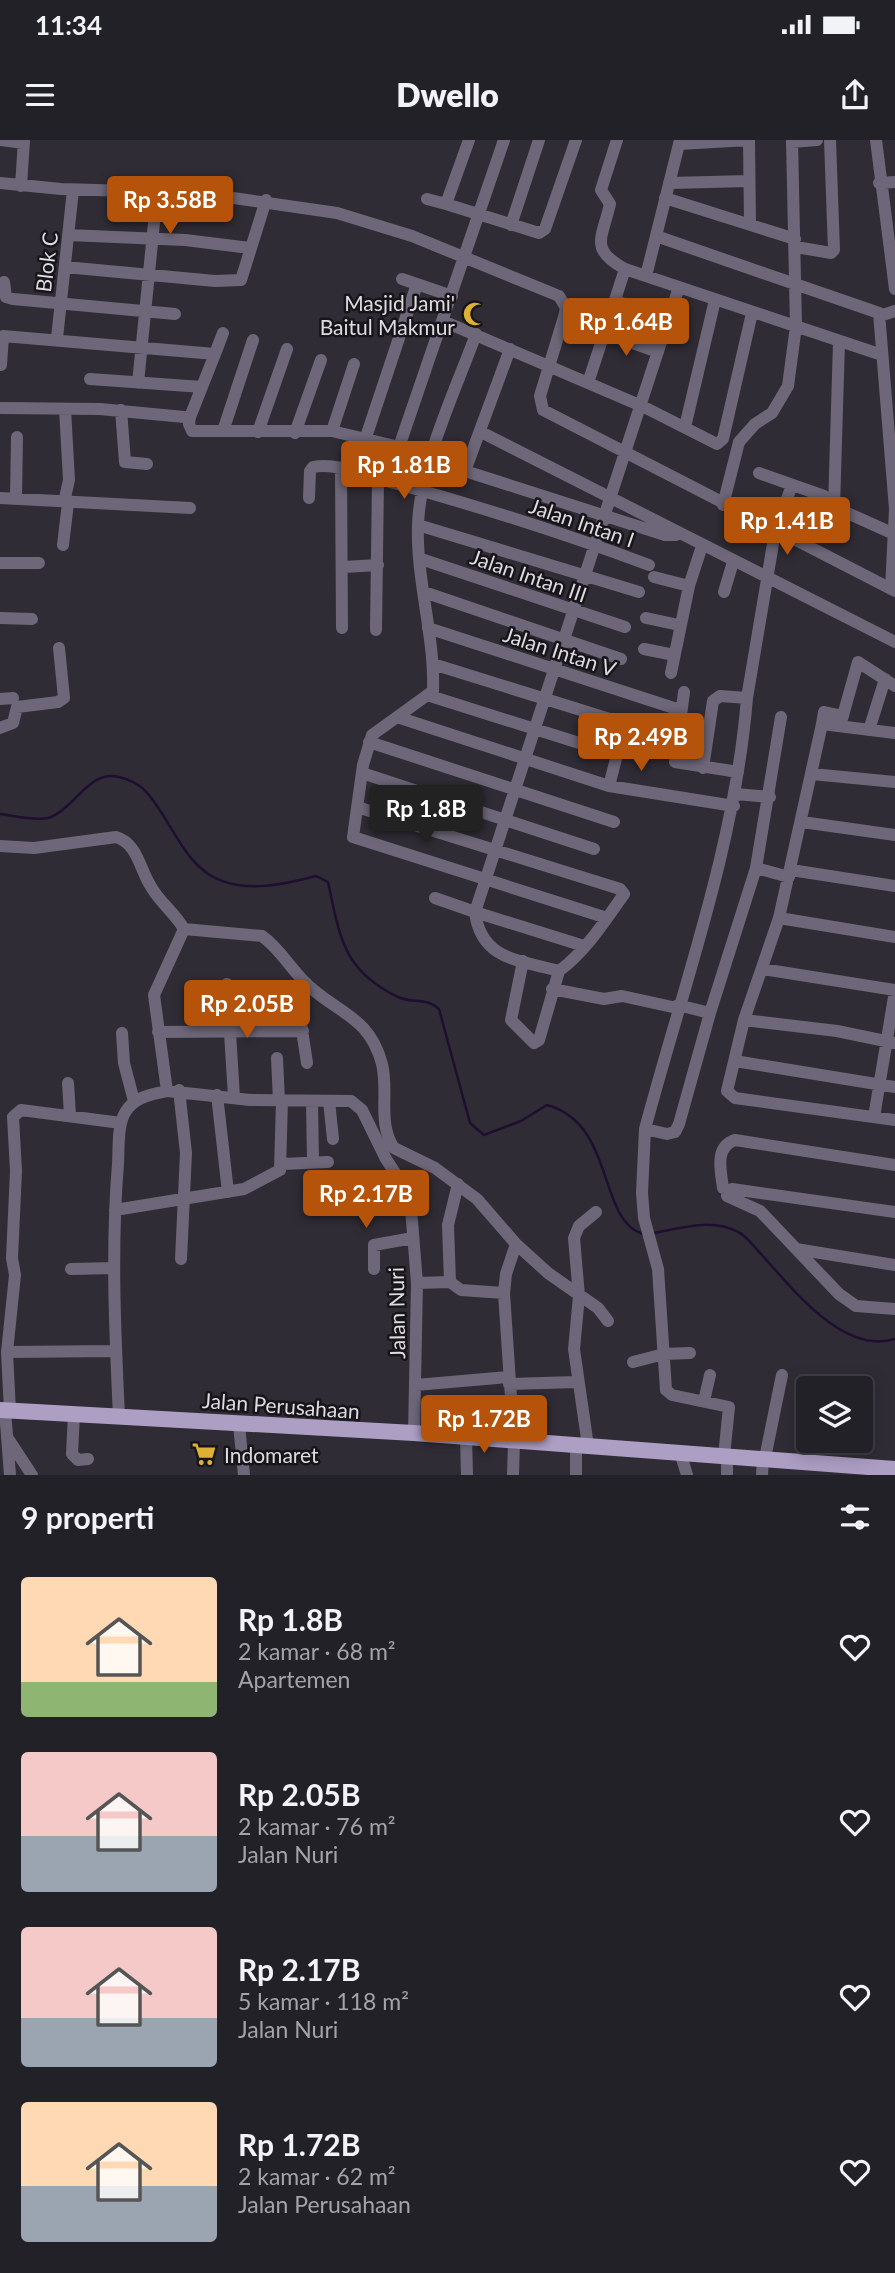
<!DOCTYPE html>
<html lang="id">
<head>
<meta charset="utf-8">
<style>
  :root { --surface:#232128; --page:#2b2930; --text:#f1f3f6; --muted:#a3a3a8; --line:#403e45; --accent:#b45309 }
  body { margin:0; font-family:Lato,sans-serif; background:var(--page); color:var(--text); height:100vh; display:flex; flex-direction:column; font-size:26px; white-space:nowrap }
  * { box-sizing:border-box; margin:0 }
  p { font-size:23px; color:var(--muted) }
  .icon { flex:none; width:38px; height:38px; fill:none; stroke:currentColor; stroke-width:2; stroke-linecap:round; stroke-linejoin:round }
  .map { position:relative; height:1335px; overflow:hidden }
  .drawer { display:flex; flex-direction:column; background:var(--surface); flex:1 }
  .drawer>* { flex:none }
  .controls { position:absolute; left:796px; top:1236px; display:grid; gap:14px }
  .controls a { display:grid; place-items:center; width:77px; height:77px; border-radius:7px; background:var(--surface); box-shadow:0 4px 18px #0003,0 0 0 2px var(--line); font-size:35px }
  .price { position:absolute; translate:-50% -60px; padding:0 16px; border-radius:7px; background:var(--accent); color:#fff; font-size:23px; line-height:46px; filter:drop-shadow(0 2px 4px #0008) }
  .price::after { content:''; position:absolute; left:50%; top:42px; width:21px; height:16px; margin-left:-10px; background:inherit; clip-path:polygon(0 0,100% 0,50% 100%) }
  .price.selected { background:#222; color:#fff }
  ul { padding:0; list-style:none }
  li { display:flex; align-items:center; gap:21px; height:175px; padding:0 21px }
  li span { display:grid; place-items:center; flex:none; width:196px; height:140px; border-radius:7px; color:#555 }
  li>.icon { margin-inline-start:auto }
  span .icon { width:84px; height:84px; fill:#fffc; stroke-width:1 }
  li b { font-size:30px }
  h2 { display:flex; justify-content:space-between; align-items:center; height:84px; padding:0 21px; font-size:30px }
  .status { display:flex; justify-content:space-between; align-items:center; height:49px; padding:0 35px; background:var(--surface); direction:ltr }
  .status svg { height:19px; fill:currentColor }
  header { display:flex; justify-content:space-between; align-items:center; height:91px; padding:0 21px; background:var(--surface); font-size:32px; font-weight:800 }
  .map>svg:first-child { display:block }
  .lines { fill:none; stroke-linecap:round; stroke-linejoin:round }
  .stream { stroke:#1e0f31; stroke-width:2.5 }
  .minor { stroke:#6e6779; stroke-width:12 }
  .major { stroke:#ad9ec4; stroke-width:16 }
  .labels { text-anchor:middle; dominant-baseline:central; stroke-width:5; stroke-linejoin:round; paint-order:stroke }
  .street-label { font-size:21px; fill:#dedce1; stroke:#171519 }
  .poi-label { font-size:21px; fill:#dedce1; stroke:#171519; text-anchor:end }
</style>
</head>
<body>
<div class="status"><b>11:34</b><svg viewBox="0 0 49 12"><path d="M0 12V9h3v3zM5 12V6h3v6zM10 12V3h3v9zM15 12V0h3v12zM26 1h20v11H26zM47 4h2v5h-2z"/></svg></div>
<header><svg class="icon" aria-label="menu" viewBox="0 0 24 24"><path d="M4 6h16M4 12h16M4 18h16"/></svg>Dwello<svg class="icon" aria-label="share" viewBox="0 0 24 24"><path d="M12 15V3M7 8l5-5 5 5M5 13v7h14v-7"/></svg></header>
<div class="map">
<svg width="895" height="1335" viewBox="0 0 895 1335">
  <rect width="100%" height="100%" fill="#2f2c35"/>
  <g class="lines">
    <path class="stream" d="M 0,674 C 14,676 35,681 48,678 C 74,670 89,629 119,637 C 140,642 148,652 159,669 C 173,689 186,719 207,733 C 238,755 282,745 316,736 L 328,742 C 340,796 342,830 398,857 C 413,864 426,857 439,869 L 470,983 L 484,995 L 521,981 L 547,965 C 616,984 597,1080 643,1094
      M 654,1093 C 681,1088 712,1078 738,1092 C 747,1096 754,1107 761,1114 C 792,1148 843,1215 895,1199"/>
    <path class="minor" d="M 0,0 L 24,3
      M 469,0 L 446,64 L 539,93 L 545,89 L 576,0
      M 617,0 L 601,50 L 610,64 C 602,99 589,109 625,129 L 882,215
      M 749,0 L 750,83
      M 876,0 L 895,149
      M 792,2 L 817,0
      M 679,4 L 749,0
      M 0,43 L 61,49 L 199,53 L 337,73 L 412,96 L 559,156 L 566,168 L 564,177 L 540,256 L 543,270 L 895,451
      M 669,43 L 749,41
      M 879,43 L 895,42
      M 21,46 L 24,0
      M 665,58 L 795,99
      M 427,59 L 446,64
      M 511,85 L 539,0
      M 68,95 L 185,100 L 250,108
      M 656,96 L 879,173 L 895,369 L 891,449
      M 796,107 L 831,113 L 834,110 L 830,0
      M 65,127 L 215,141 L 241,140 L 266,60
      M 646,136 L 680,0
      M 402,139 L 452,156
      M 4,142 L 6,157 L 13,159 L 175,174
      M 615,161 L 669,179
      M 880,176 L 895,171
      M 443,181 L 644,267 L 717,304 L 723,299 L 752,173
      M 605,193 L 658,212
      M 476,194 C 455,252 420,323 418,385 C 416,440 435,496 433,551 L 372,595 L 363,625 L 353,697 L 607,778
      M 57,198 L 73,50
      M 839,202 L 834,367 L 894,394
      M 215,214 L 223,193
      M 1,225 L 3,196 L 215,214 L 190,277 L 189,284 L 192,291 L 332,291 L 399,307 L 465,331 L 510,209
      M 90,239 L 202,247
      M 138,243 L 157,53
      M 588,243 L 625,129
      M 0,268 L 100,269 L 184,277
      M 121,270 L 125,322 L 147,324
      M 685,287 L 715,160
      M 223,291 L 253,200
      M 332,291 L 354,224
      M 258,292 L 287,209
      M 481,292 L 895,502
      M 295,293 L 321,220
      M 366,297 L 417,144
      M 399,307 L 504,0
      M 341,330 L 342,488
      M 465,331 L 665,395 L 676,395
      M 759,333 L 824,356
      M 0,358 L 190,368
      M 309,358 L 310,331 L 313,327 C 335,322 365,335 387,341 C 475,365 563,393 649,425
      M 16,359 L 17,297
      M 64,362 L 69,340 L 65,269
      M 723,365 L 739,302 L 755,284 L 772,273 L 788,246 L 796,186 L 792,0
      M 418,385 L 639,452
      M 63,405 L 68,363
      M 421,419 L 625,487
      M 0,423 L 39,423
      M 344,427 L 378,425
      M 654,437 L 689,446
      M 424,452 L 621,519
      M 724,452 L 733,422
      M 0,478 L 32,479
      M 646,478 L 679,485
      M 428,488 L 680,570
      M 376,490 L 378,339
      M 644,509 L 674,515
      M 433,524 L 677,600
      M 671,533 L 689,446 L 702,406
      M 684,552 L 675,622 L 738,632
      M 427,555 L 617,615 L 609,646
      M 747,558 L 775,392 L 792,345
      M 0,559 L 13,558
      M 397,577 L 609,646 L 734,666
      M 822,584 L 824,572 L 843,576
      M 840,586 L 858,522 L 895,546
      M 0,588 L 13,583 L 17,567 L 58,562 L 64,558 L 59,508
      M 869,590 L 885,539
      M 895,593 L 822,584 L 779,778 L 744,880 L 727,951 L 735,958 L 895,980
      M 369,602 L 614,682
      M 703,628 L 713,561 L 720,556 L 747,558 C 735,706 683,846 645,989 L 667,994 L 675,992 L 679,984 L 710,873 L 756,728 L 781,577
      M 362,633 L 594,709
      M 812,634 L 895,642
      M 736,654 L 770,657
      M 357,667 L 620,749 L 624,754 C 605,781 585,812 559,831 C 519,820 481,820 475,772 L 584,806
      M 802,682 L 895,695
      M 0,706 L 34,708 L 116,697 C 137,703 140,729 150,745 C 159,762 175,773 184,789 L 154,855 L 167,951 C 151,955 136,956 126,971 C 117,985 119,1008 118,1024 C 111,1108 115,1192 119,1276
      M 756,728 L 789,737
      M 791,730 L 895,746
      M 435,758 L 475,772 L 679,147
      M 779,778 L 895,797
      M 184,789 L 262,796 C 282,810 292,832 310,847 C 340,874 370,878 382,924 C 389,952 377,983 394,1008 L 435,1028 L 477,1059 L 516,1104 L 548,1133 L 598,1168 L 608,1181
      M 523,821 L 511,880 L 534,903 L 539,900 L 559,831
      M 762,829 L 895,850
      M 306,843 L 298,850 L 297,857 L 307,923
      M 227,844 L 234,957
      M 552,849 L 604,859 L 622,856 L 677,868
      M 678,865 L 710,873
      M 744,880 L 837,891 L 895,903
      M 158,892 L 303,891
      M 122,893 L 124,923 L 134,961
      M 277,918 L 279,961
      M 735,921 L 895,947
      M 68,943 L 70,975
      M 179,950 L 186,1013 L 181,1119
      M 167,951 L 250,960 L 351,961 L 362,970 L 386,1019 L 410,1056 L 417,1143 L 414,1293
      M 217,955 L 228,1052
      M 312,961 L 313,1022
      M 329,961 L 333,999
      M 874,977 L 895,851
      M 645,989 L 642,1053 L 644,1078 L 658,1129 L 666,1250 L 672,1255 L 729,1267 L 724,1316
      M 282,1024 L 328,1022
      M 357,1036 L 384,1042 L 409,1055
      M 723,1048 C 721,1031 714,1007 735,1000 L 895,1025
      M 732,1049 L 895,1072
      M 727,1056 L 760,1071 L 839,1154 L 856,1166 L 895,1169
      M 115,1070 L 244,1049 L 280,1030 L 282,961
      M 796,1109 L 895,1125
      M 71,1129 L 114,1128
      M 374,1129 L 374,1105 L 413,1098
      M 450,1142 L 448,1085 L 458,1044
      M 417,1143 L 450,1142 L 461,1150 L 504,1153
      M 7,1212 L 116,1211
      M 633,1222 L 664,1214 L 690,1213
      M 509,1244 L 577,1242
      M 416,1245 L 508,1237
      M 704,1261 L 710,1235
      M 5,1270 L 10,1335
      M 10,1271 L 7,1212 L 15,1135 L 12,1118 L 16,1031 L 13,977 L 21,970 L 121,983
      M 74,1274 L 72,1314 L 78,1320 L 88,1319
      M 239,1285 L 244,1335
      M 7,1297 L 32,1335
      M 466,1297 L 467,1335
      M 576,1306 L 576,1335
      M 588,1306 L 574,1209 L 579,1156 L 574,1098 L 579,1086 L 596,1072
      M 680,1312 L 687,1335
      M 765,1318 L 782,1235
      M 513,1335 L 514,1302 L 504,1153 L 506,1134 L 516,1104
      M 727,1335 L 727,1316
      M 762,1335 L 763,1318"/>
    <path class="major" d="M 0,1270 L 414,1293 L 895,1329"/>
  </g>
  <defs>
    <g id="mosque-bare" transform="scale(1.89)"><path d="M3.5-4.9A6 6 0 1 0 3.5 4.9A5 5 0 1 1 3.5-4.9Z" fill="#ddb133" stroke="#171519" stroke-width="2.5" paint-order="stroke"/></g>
    <g id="supermarket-bare" transform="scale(1.89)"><path d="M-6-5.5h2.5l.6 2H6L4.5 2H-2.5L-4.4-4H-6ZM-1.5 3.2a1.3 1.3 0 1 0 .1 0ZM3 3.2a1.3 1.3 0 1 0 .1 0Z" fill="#ddb133" stroke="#171519" stroke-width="2.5" paint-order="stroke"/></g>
  </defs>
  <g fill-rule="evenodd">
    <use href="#mosque-bare" x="475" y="174"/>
    <use href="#supermarket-bare" x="204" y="1314"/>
  </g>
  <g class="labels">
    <g class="street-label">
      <text transform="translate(46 122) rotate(-83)">Blok C</text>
      <text transform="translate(582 382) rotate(19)">Jalan Intan I</text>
      <text transform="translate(529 435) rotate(19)">Jalan Intan III</text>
      <text transform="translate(560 511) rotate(18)">Jalan Intan V</text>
      <text transform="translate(396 1173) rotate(-91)">Jalan Nuri</text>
      <text transform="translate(281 1265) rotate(4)">Jalan Perusahaan</text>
    </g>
    <g class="poi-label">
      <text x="455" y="162">Masjid Jami'<tspan x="455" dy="24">Baitul Makmur</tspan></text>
      <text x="224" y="1314" text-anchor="start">Indomaret</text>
    </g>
  </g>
</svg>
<div class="controls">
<a><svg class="icon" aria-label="layers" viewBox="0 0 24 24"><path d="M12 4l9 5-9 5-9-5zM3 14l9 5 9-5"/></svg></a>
</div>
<b class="price" style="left:170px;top:96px">Rp 3.58B</b>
<b class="price" style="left:626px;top:218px">Rp 1.64B</b>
<b class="price" style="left:404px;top:361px">Rp 1.81B</b>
<b class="price" style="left:787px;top:417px">Rp 1.41B</b>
<b class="price" style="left:641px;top:633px">Rp 2.49B</b>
<b class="price selected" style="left:426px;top:705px">Rp 1.8B</b>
<b class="price" style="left:247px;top:900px">Rp 2.05B</b>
<b class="price" style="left:366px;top:1090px">Rp 2.17B</b>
<b class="price" style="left:484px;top:1315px">Rp 1.72B</b>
</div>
<section class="drawer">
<h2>9 properti<svg class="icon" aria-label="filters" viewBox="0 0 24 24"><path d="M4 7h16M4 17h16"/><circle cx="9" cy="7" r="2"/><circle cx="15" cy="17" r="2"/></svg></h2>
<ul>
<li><span style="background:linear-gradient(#ffd9b3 75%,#8fb573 0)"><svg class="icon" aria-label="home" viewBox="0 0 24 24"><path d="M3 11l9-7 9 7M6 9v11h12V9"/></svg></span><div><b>Rp 1.8B</b><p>2 kamar · 68 m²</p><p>Apartemen</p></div><svg class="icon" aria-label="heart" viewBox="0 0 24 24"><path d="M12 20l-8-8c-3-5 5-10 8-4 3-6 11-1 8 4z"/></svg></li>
<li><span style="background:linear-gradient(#f6c9c9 60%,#9aa5b1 0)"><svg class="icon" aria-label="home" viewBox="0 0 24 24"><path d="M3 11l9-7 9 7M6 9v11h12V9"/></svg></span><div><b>Rp 2.05B</b><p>2 kamar · 76 m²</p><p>Jalan Nuri</p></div><svg class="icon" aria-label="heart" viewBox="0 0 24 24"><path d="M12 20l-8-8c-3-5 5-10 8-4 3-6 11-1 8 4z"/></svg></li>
<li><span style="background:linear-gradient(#f6c9c9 65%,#9aa5b1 0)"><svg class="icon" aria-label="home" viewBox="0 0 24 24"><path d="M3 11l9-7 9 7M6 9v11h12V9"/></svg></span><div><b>Rp 2.17B</b><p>5 kamar · 118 m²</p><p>Jalan Nuri</p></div><svg class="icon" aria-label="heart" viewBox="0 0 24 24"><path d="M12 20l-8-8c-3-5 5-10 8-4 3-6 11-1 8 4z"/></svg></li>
<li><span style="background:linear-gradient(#ffd9b3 60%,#9aa5b1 0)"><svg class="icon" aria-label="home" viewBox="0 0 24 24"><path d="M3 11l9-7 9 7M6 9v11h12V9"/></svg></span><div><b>Rp 1.72B</b><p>2 kamar · 62 m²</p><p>Jalan Perusahaan</p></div><svg class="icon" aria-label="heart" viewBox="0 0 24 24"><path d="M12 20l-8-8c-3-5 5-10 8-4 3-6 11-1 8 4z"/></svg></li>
</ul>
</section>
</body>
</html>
